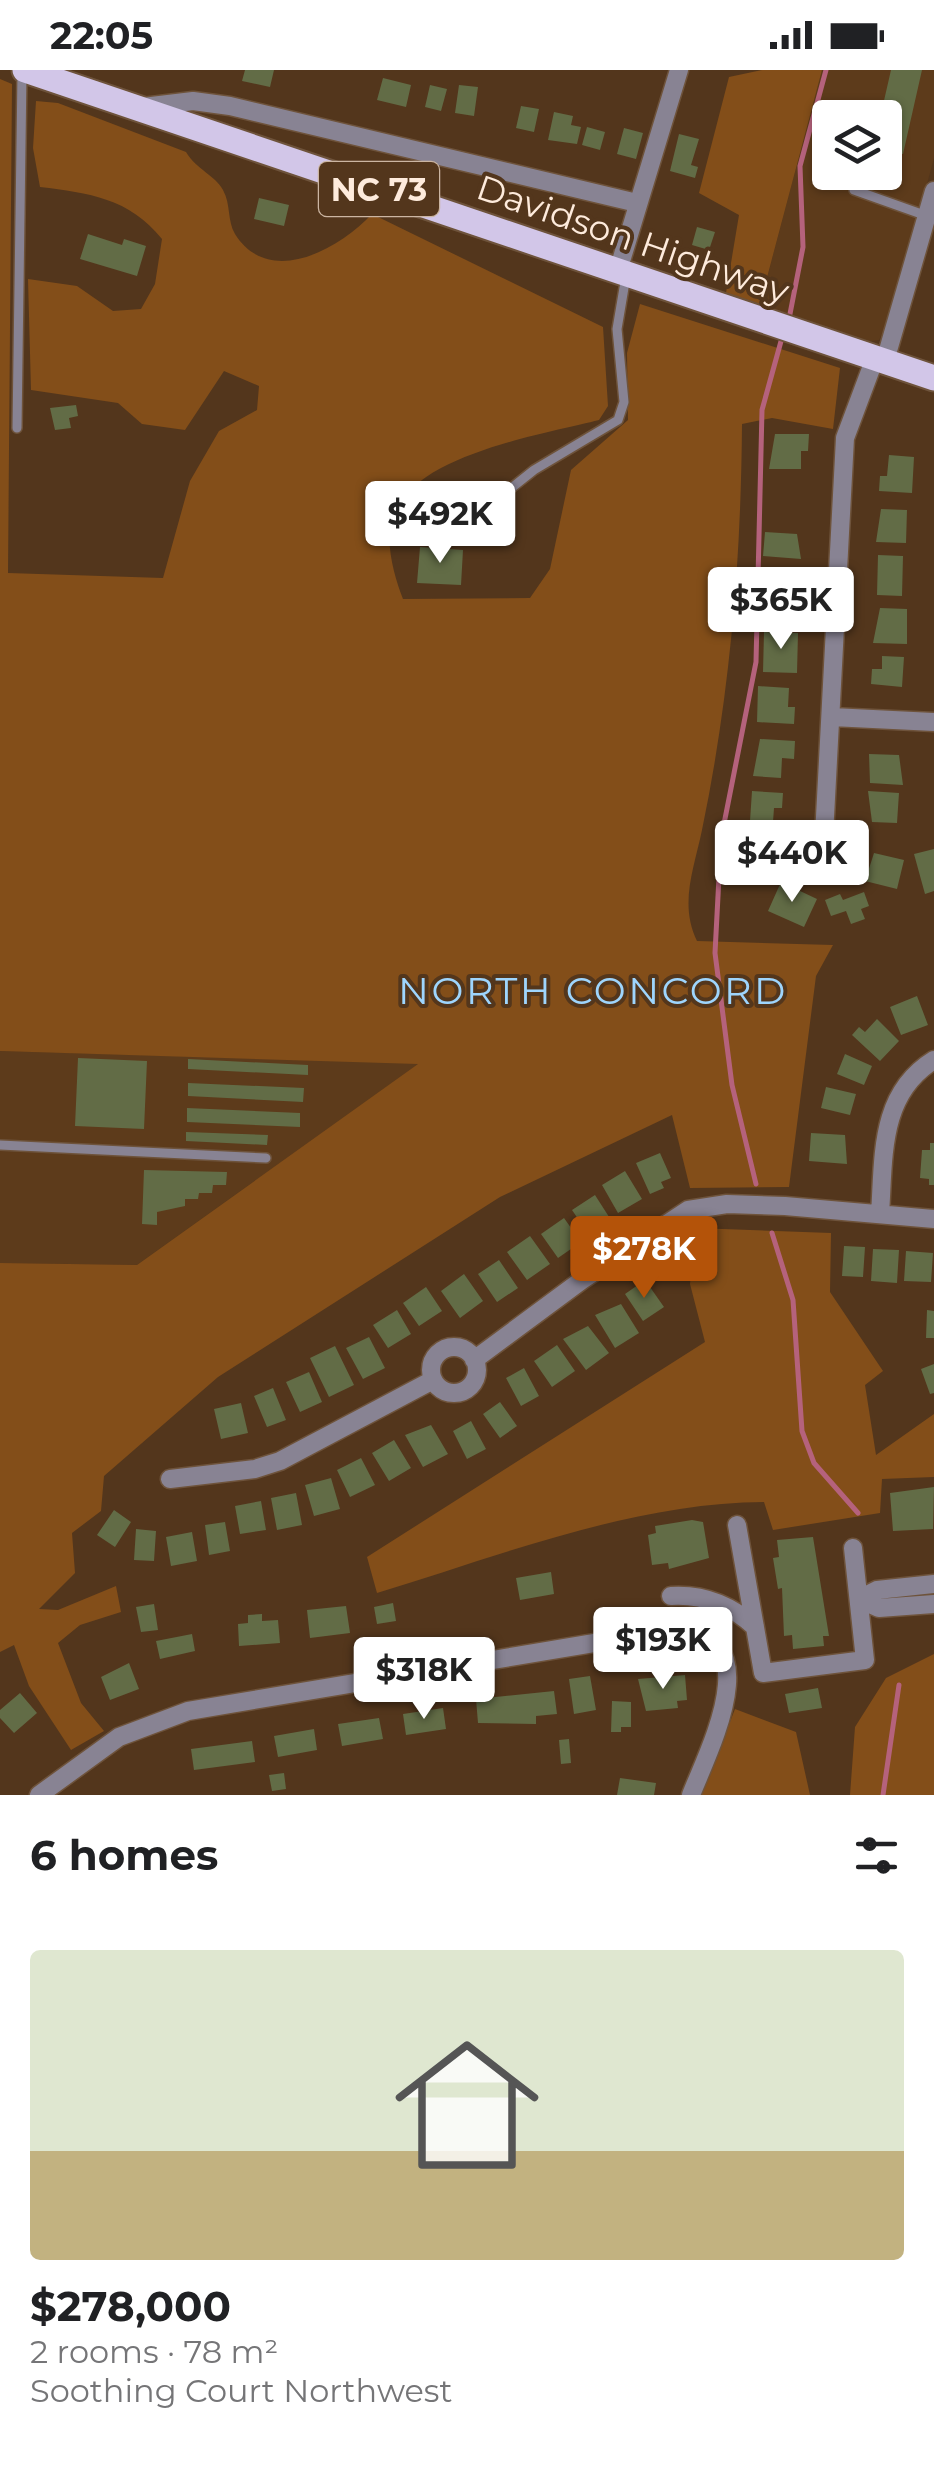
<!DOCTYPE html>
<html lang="en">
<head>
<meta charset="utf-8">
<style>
  :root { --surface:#fff; --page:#f2f2f2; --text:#202124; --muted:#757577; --accent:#b45309 }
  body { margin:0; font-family:Montserrat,sans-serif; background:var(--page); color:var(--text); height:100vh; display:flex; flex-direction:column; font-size:38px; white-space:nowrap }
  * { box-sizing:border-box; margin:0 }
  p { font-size:32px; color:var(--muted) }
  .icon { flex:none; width:55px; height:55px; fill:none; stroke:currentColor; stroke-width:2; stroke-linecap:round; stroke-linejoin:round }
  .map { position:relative; height:1725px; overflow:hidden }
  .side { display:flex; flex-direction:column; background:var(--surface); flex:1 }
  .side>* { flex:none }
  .buttons { position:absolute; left:812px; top:30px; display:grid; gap:20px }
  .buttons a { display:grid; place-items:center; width:90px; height:90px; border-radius:10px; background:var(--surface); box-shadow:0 2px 8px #0004; font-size:50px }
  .price { position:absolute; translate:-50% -85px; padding:0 22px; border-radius:10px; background:#fff; color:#222; font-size:32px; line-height:65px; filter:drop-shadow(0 2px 5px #0008) }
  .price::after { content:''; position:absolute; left:50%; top:60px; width:30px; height:22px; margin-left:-15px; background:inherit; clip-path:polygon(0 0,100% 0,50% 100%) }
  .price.selected { background:var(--accent); color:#fff }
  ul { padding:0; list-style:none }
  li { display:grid; align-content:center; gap:20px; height:530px; padding:0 30px }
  li span { display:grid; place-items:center; height:310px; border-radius:10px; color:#555 }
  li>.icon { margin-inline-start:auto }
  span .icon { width:180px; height:180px; fill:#fffc; stroke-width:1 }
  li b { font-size:42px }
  h2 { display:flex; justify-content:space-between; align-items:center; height:120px; padding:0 30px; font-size:42px }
  .status { display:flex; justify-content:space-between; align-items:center; height:70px; padding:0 50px; background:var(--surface); direction:ltr }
  .status svg { height:28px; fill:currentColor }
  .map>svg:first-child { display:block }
  .built { fill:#5d3b1b; fill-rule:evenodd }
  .green { fill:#834e19 }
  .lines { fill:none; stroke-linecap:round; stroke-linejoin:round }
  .stream { stroke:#b5627c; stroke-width:5 }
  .building { fill:#626c46 }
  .lane-casing { stroke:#6e533b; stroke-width:12 }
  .street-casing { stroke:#6e533b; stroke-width:21 }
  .primary-casing { stroke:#6e533b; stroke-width:29 }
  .lane { stroke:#888393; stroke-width:9 }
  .street { stroke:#888393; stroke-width:18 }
  .primary { stroke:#d2c6e8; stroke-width:25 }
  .labels { text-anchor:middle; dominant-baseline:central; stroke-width:8; stroke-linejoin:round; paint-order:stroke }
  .shield { fill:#53361c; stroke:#cbb5a2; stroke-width:2.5 }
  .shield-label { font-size:32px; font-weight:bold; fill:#feebdc }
  .street-label { font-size:35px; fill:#feebdc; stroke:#53361c }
  .neighbourhood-label { font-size:38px; letter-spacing:2.5px; fill:#9ed5fd; stroke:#53361c }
</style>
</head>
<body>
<div class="status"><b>22:05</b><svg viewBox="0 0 49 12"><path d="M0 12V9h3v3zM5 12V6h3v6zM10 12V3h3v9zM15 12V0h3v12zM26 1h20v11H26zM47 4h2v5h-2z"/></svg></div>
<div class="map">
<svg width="934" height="1725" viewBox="0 0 934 1725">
  <rect width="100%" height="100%" fill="#53361c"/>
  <path class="built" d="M 822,0 L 934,0 L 934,88 L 891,247 L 879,270 L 864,272 L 760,234 ZM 830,48 L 885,48 L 885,102 L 830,102 Z
    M 0,981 L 420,993 L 137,1195 L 0,1193 Z"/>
  <path class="green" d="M 762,0 L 822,0 L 760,234 L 726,223 L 739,145 L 699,123 L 729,7 Z
    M 0,9 L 12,14 L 8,503 L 163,508 L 190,411 L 219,361 L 257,340 L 259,316 L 224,301 L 185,360 L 142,354 L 118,333 L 31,320 L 28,209 L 77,216 L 113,241 L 141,239 L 155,214 L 162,169 C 129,128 89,123 40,117 L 33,78 L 36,31 L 58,33 L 186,82 C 197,100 215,105 223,120 C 231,134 227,151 235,164 C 269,218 338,180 372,144 L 603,257 L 608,336 L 599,350 C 544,364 413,385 393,446 C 384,470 394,506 403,529 L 530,528 L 550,499 L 571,400 L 628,350 L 627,283 L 640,234 L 840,298 L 833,359 L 772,348 L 742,354 C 741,492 730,625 702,760 C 694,799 679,834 697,871 L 833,875 L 816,906 L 789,1117 L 690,1118 L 672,1045 L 500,1127 L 218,1307 L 104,1406 L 101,1441 L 72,1463 L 75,1503 L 39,1539 L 58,1540 L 116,1516 L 121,1542 L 80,1555 L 58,1573 L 81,1633 L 104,1661 L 71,1680 L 29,1616 L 14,1575 L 0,1582 L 0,1193 L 137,1195 L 418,994 L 0,981 Z
    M 695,1158 L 831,1163 L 830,1222 L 883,1301 L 865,1315 L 876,1385 L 934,1344 L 934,1407 L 882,1409 L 880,1443 L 773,1460 L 764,1432 C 632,1433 502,1485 377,1523 L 367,1487 L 705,1272 L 690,1214 Z
    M 934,1584 L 934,1725 L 850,1725 L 855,1657 L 886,1608 Z
    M 735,1639 L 796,1662 L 810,1725 L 701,1725 Z"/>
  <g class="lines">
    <path class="stream" d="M 789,249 L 803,177 L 800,96 L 826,0
      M 756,1114 L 732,1015 L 715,883 L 721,769 L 756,592 L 762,340 L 783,264
      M 772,1163 L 793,1230 L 802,1361 L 814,1393 L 858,1443
      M 883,1725 L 899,1615"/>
  </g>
  <path class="building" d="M 245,0 L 274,0 L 270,17 L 242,11 Z
    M 891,0 L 922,0 L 903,84 L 885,80 L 885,48 L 880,48 Z
    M 383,8 L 411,15 L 406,37 L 377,30 Z
    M 430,15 L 447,19 L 441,41 L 425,37 Z
    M 459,15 L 478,17 L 474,46 L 455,43 Z
    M 521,36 L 539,39 L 534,62 L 516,58 Z
    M 554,42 L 573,46 L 571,55 L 581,57 L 577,74 L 548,70 Z
    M 587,57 L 605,62 L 600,80 L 582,75 Z
    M 624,58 L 643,63 L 636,89 L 617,84 Z
    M 679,64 L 699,69 L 691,95 L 698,97 L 695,108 L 670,101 Z
    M 259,128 L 289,135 L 284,156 L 254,149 Z
    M 697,157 L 715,162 L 709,180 L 692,175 Z
    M 88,164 L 122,175 L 124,169 L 146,176 L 137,206 L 80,189 Z
    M 76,335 L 78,346 L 69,348 L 71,358 L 55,360 L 50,338 Z
    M 775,364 L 809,364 L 808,381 L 801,381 L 801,399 L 769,399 Z
    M 889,385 L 914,387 L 912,423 L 879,421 L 880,406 L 887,406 Z
    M 881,439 L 907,440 L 906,473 L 876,472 Z
    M 765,462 L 797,464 L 801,489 L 763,486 Z
    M 420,477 L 463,480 L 461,515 L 417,513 Z
    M 878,485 L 903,486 L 902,526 L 877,525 Z
    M 767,518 L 791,519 L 790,529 L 800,530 L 798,554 L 765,553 Z
    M 880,538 L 907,539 L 907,574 L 873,573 Z
    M 764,562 L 798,563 L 797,603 L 763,602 Z
    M 882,586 L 904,587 L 902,617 L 871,614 L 872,599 L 882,599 Z
    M 758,616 L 789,618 L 788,637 L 795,637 L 794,654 L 757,652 Z
    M 760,669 L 795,671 L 794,689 L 782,688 L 781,708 L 753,706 Z
    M 869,684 L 899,685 L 903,715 L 870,713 Z
    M 752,721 L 783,723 L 782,738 L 774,738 L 773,752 L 750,751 Z
    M 868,721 L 899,723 L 897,753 L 872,752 Z
    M 765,774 L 761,806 L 732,808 L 729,777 Z
    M 934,779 L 934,821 L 925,824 L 914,784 Z
    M 874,783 L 904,790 L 897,819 L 865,811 Z
    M 781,812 L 817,829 L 804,857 L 768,841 Z
    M 864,822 L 869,836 L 861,839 L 865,849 L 851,854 L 846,841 L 831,846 L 825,830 L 840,824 L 843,830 Z
    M 917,926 L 928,955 L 901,965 L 890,937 Z
    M 877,949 L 899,971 L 880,991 L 852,965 L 859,957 L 865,962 Z
    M 845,984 L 872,996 L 864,1015 L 837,1004 Z
    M 78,988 L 147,991 L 144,1059 L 75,1056 Z
    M 188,989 L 308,995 L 308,1005 L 188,999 Z
    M 188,1013 L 304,1018 L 303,1032 L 188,1026 Z
    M 826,1017 L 856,1024 L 850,1045 L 821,1038 Z
    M 187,1038 L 300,1043 L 300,1057 L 187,1052 Z
    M 186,1062 L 268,1065 L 267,1075 L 186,1071 Z
    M 811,1063 L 845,1065 L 847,1094 L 809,1091 Z
    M 930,1073 L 934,1073 L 934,1115 L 929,1115 L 929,1109 L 920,1108 L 922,1080 L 930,1080 Z
    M 660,1083 L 671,1108 L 661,1112 L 664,1118 L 650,1124 L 636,1093 Z
    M 144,1100 L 227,1102 L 226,1115 L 213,1115 L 212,1123 L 199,1123 L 198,1129 L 185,1129 L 185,1136 L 157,1142 L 157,1155 L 142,1154 Z
    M 625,1101 L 642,1129 L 618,1143 L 602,1115 Z
    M 595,1125 L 611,1150 L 589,1165 L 572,1140 Z
    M 564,1148 L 581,1172 L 558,1188 L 541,1164 Z
    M 530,1166 L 550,1194 L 527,1210 L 507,1182 Z
    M 844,1176 L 865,1177 L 863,1207 L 842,1206 Z
    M 873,1179 L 899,1180 L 897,1213 L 871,1211 Z
    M 906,1181 L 933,1183 L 931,1212 L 904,1211 Z
    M 499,1190 L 518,1218 L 497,1232 L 478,1204 Z
    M 464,1204 L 483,1231 L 460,1248 L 441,1221 Z
    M 645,1210 L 664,1237 L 643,1251 L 625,1224 Z
    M 426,1217 L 442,1241 L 419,1256 L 403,1233 Z
    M 621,1234 L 639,1263 L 615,1278 L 595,1245 Z
    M 397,1240 L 411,1264 L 388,1278 L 373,1255 Z
    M 927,1240 L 934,1241 L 934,1268 L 926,1268 Z
    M 588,1256 L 609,1283 L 586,1300 L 563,1269 Z
    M 369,1267 L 385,1298 L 363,1309 L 346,1278 Z
    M 557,1275 L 575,1301 L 552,1317 L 534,1291 Z
    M 335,1276 L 354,1315 L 329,1327 L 310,1288 Z
    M 934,1294 L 934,1323 L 930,1324 L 921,1299 Z
    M 524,1298 L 539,1326 L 521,1336 L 506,1308 Z
    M 309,1302 L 322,1332 L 300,1342 L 286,1312 Z
    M 273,1318 L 286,1350 L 267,1357 L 254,1326 Z
    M 500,1332 L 517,1356 L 500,1368 L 483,1344 Z
    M 241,1333 L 248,1363 L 221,1369 L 214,1339 Z
    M 471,1351 L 486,1379 L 467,1389 L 453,1361 Z
    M 431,1355 L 448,1384 L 423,1397 L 405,1365 Z
    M 394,1370 L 411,1398 L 389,1411 L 372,1383 Z
    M 361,1388 L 375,1415 L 350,1427 L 337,1400 Z
    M 331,1408 L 340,1439 L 314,1446 L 305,1415 Z
    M 934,1417 L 933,1459 L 893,1461 L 890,1423 Z
    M 296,1423 L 302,1455 L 277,1460 L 271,1428 Z
    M 261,1431 L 266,1460 L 240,1464 L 235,1436 Z
    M 114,1440 L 131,1452 L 115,1477 L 97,1465 Z
    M 692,1450 L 703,1452 L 709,1488 L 669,1499 L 668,1493 L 652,1495 L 648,1465 L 656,1463 L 655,1456 Z
    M 225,1452 L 230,1481 L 209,1485 L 205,1455 Z
    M 136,1459 L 156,1461 L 154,1491 L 134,1490 Z
    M 192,1462 L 197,1491 L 171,1496 L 166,1467 Z
    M 813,1467 L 829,1566 L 823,1566 L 824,1576 L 793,1579 L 792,1565 L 784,1566 L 782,1518 L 778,1519 L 773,1488 L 779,1487 L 777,1470 Z
    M 551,1502 L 554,1524 L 520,1530 L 516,1508 Z
    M 393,1533 L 396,1551 L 377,1554 L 374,1537 Z
    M 154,1534 L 158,1560 L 141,1562 L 136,1537 Z
    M 346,1536 L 350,1563 L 310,1568 L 307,1540 Z
    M 262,1544 L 262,1551 L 278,1550 L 280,1573 L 239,1576 L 238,1554 L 248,1553 L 248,1545 Z
    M 192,1564 L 195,1581 L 160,1589 L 156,1571 Z
    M 129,1593 L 139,1619 L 110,1630 L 101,1607 Z
    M 685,1605 L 687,1630 L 677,1631 L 678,1638 L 646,1641 L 638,1609 Z
    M 590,1606 L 596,1640 L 574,1644 L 569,1609 Z
    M 818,1618 L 822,1638 L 789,1643 L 785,1624 Z
    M 554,1621 L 557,1644 L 536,1646 L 536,1654 L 478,1653 L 476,1629 Z
    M 20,1623 L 37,1643 L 14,1663 L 0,1648 L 0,1640 Z
    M 612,1631 L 631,1632 L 631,1657 L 621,1657 L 621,1662 L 611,1662 Z
    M 443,1638 L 446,1659 L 406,1665 L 403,1644 Z
    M 379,1648 L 383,1669 L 342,1676 L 338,1654 Z
    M 314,1659 L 317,1680 L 278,1687 L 274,1666 Z
    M 569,1669 L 571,1693 L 561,1694 L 559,1670 Z
    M 252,1671 L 255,1692 L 194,1700 L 191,1679 Z
    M 284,1703 L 286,1719 L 272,1721 L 269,1705 Z
    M 620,1708 L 656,1713 L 654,1725 L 617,1725 Z"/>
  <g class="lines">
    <g class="lane-casing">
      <path id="lane" d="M 854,120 L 927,146
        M 17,358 L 22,3
        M 480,443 L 534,400 L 618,350 L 624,332 L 617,259 L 626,206
        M 0,1075 L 266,1088"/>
    </g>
    <g class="street-casing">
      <path id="street" d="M 143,37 L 193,31 L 230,36 L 637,133
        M 618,201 L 679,0
        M 885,291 L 934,121
        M 832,647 L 934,652
        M 823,785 L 845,368 L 875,288
        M 880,1144 C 884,1086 879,1024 934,990
        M431 1300a23 23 0 1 1 46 0a23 23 0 1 1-46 0Z
        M 474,1290 L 582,1210 L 688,1140 L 727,1134 L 785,1136 L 934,1149
        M 170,1409 L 255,1399 L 280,1391 L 433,1310
        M 737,1455 L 763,1603 L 865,1590 L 853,1478
        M 671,1526 C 703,1524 731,1535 755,1557
        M 859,1529 L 877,1520 L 934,1514
        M 859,1529 L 879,1538 L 934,1534
        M 39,1725 L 119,1667 L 188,1641 L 678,1559 C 770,1564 708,1681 691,1725"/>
    </g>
    <g class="primary-casing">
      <path id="primary" d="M 25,0 L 934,308"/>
    </g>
    <use href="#lane" class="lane"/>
    <use href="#street" class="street"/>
    <use href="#primary" class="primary"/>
  </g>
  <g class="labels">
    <rect class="shield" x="319" y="92" width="120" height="54" rx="8"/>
    <g class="shield-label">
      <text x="379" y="119">NC 73</text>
    </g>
    <g class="street-label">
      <text transform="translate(633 169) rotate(19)">Davidson Highway</text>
    </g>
    <g class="neighbourhood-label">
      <text x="593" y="920">NORTH CONCORD</text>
    </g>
  </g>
</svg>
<div class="buttons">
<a><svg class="icon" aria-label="layers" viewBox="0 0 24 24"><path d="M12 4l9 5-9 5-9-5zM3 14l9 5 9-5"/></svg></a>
</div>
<b class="price" style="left:440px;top:496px">$492K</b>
<b class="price" style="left:781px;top:582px">$365K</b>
<b class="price" style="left:792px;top:835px">$440K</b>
<b class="price selected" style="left:644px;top:1231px">$278K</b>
<b class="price" style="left:663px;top:1622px">$193K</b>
<b class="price" style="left:424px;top:1652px">$318K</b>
</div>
<section class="side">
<h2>6 homes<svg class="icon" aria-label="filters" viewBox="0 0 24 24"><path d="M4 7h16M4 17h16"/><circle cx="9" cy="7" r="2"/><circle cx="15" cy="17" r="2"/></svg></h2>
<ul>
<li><span style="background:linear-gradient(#dfe7d0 65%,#c2b280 0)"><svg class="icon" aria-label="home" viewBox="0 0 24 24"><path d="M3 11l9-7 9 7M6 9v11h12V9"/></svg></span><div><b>$278,000</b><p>2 rooms · 78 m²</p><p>Soothing Court Northwest</p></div></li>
</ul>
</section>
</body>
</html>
